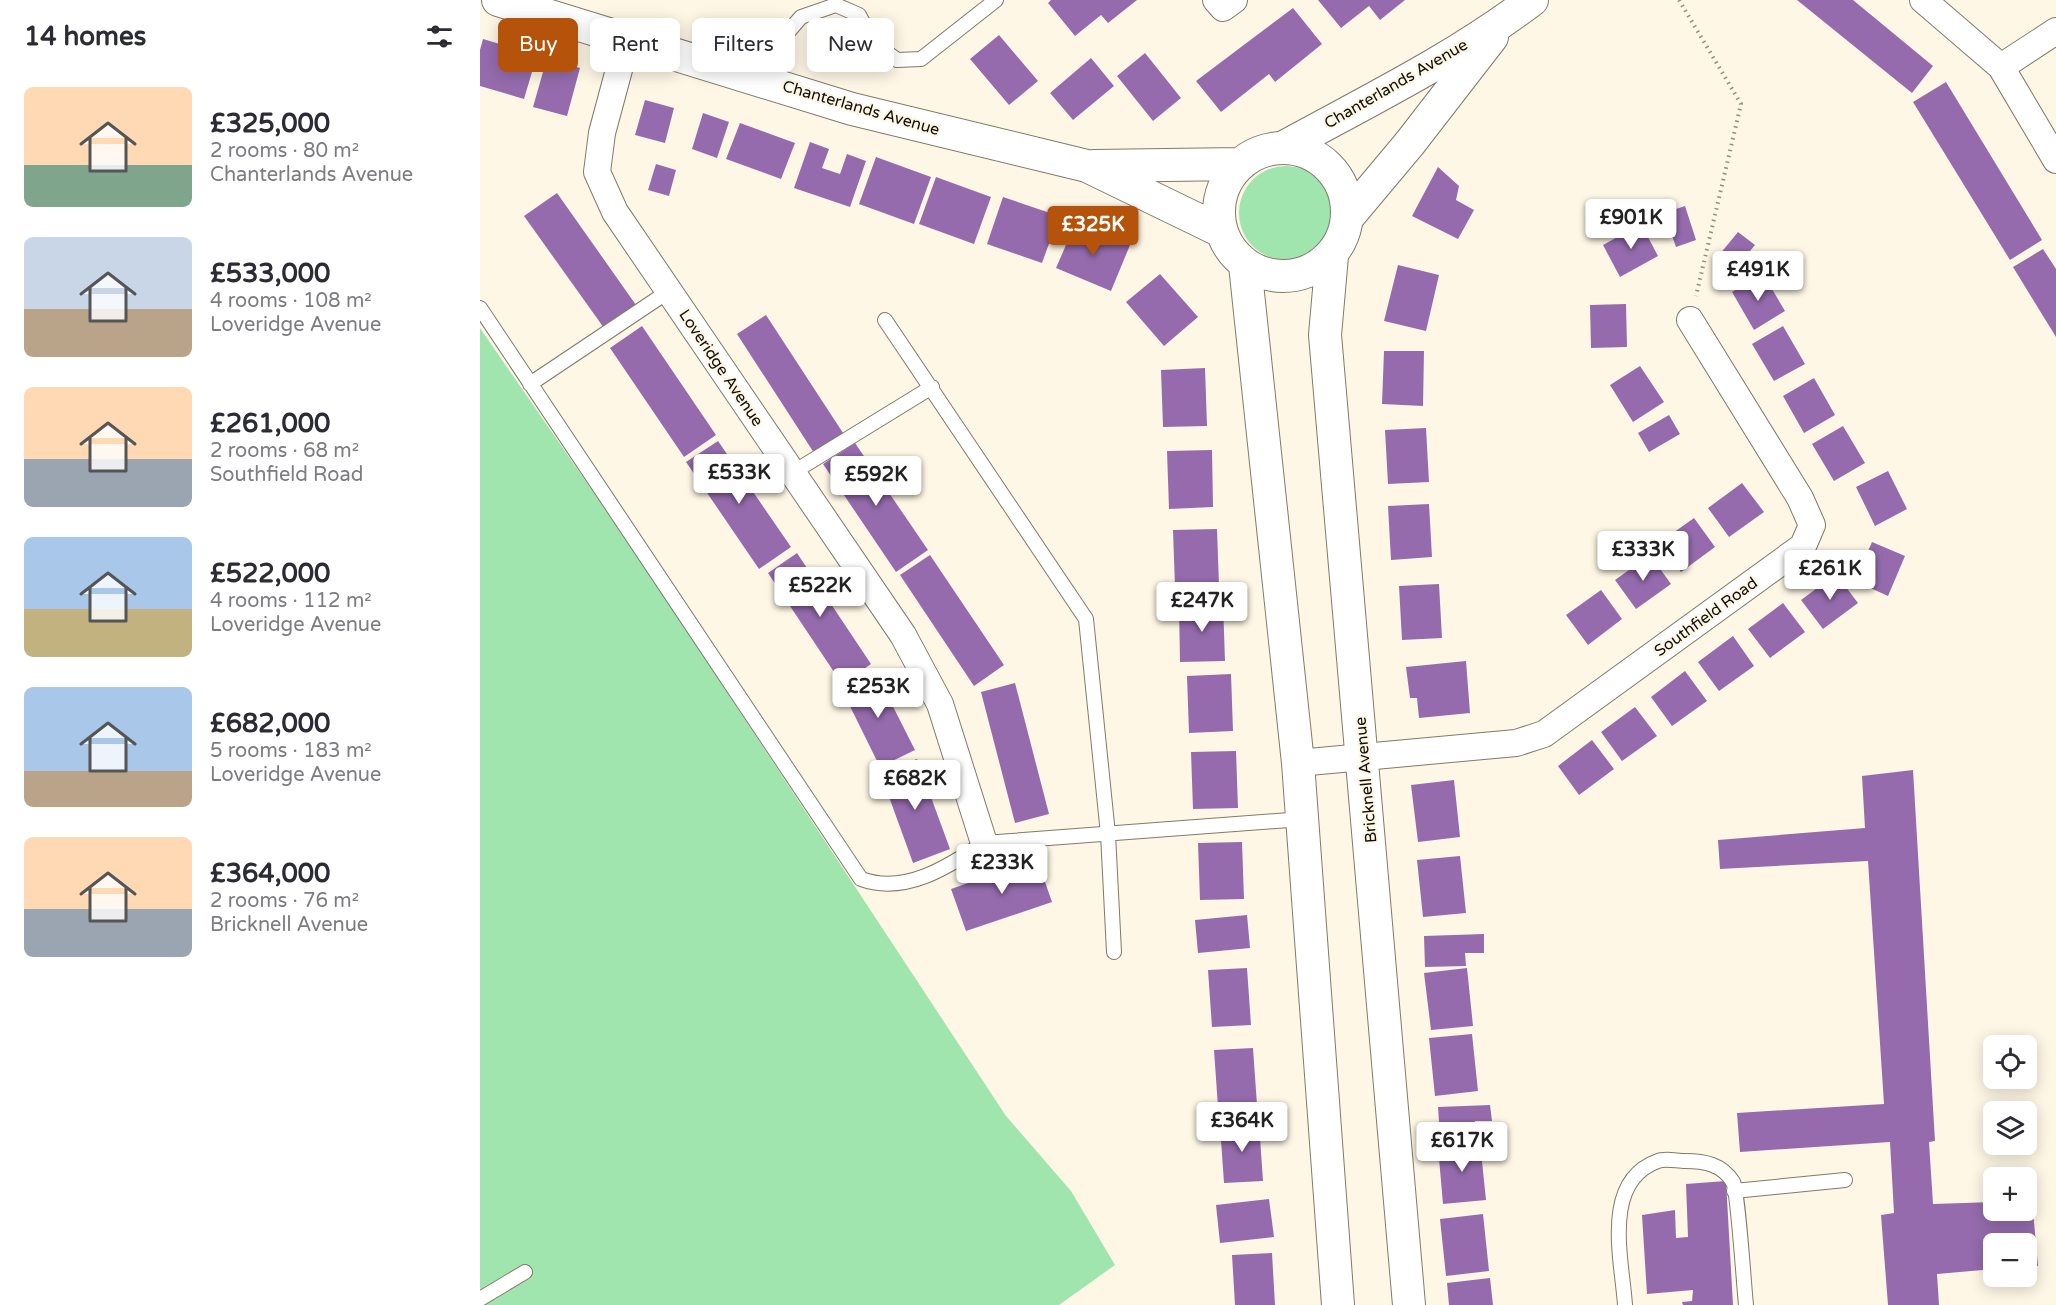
<!DOCTYPE html>
<html lang="en">
<head>
<meta charset="utf-8">
<style>
  :root { --surface:#fff; --page:#f7f7f7; --text:#2b2b33; --muted:#7c7c81; --accent:#b45309 }
  body { margin:0; font-family:"Varela Round",sans-serif; background:var(--page); color:var(--text); height:100vh; display:flex; flex-direction:column; font-size:22px; white-space:nowrap }
  * { box-sizing:border-box; margin:0 }
  p { font-size:20px; color:var(--muted) }
  .icon { flex:none; width:33px; height:33px; fill:none; stroke:currentColor; stroke-width:2; stroke-linecap:round; stroke-linejoin:round }
  .map { position:relative; flex:1; overflow:hidden }
  .details { display:flex; flex-direction:column; background:var(--surface); width:480px }
  .details>* { flex:none }
  .banner { position:absolute; left:18px; top:18px; width:570px; height:54px; display:flex; gap:12px }
  .fabs { position:absolute; left:1503px; top:1035px; display:grid; gap:12px }
  .fabs a { display:grid; place-items:center; width:54px; height:54px; border-radius:9px; background:var(--surface); box-shadow:0 3px 15px #0003; font-size:30px }
  .price { position:absolute; translate:-50% -51px; padding:0 14px; border-radius:6px; background:#fff; color:#222; font-size:20px; line-height:39px; filter:drop-shadow(0 2px 3px #0008) }
  .price::after { content:''; position:absolute; left:50%; top:36px; width:18px; height:14px; margin-left:-9px; background:inherit; clip-path:polygon(0 0,100% 0,50% 100%) }
  .price.current { background:var(--accent); color:#fff }
  ul { padding:0; list-style:none }
  li { display:flex; align-items:center; gap:18px; height:150px; padding:0 24px }
  li span { display:grid; place-items:center; flex:none; width:168px; height:120px; border-radius:9px; color:#555 }
  li>.icon { margin-inline-start:auto }
  span .icon { width:72px; height:72px; fill:#fffc; stroke-width:1 }
  li b { font-size:26px }
  h2 { display:flex; justify-content:space-between; align-items:center; height:72px; padding:0 24px; font-size:26px }
  .pill { padding:0 21px; border-radius:9px; background:var(--surface); box-shadow:0 3px 15px #0003; font-size:21px; line-height:54px }
  .pill.current { background:var(--accent); color:#fff }
  main { display:flex; flex:1; min-height:0 }
  .map>svg:first-child { display:block }
  .green { fill:#a0e5ae }
  .building { fill:#956bad }
  .lines { fill:none; stroke-linecap:round; stroke-linejoin:round }
  .service-casing { stroke:#807a6a; stroke-width:16 }
  .minor-casing { stroke:#807a6a; stroke-width:28 }
  .tertiary-casing { stroke:#807a6a; stroke-width:34 }
  .path { stroke:#938e81; stroke-width:4; stroke-dasharray:1.5 4.5; stroke-linecap:butt }
  .service { stroke:#fff; stroke-width:14 }
  .minor { stroke:#fff; stroke-width:26 }
  .tertiary { stroke:#fff; stroke-width:32 }
  .labels { text-anchor:middle; dominant-baseline:central; stroke-width:4.5; stroke-linejoin:round; paint-order:stroke }
  .street-label { font-size:16px; fill:#100e08; stroke:#fef7e5 }
</style>
</head>
<body>
<main>
<section class="details">
<h2>14 homes<svg class="icon" aria-label="filters" viewBox="0 0 24 24"><path d="M4 7h16M4 17h16"/><circle cx="9" cy="7" r="2"/><circle cx="15" cy="17" r="2"/></svg></h2>
<ul>
<li><span style="background:linear-gradient(#ffd9b3 65%,#7fa58c 0)"><svg class="icon" aria-label="home" viewBox="0 0 24 24"><path d="M3 11l9-7 9 7M6 9v11h12V9"/></svg></span><div><b>£325,000</b><p>2 rooms · 80 m²</p><p>Chanterlands Avenue</p></div></li>
<li><span style="background:linear-gradient(#c9d6e8 60%,#b9a48a 0)"><svg class="icon" aria-label="home" viewBox="0 0 24 24"><path d="M3 11l9-7 9 7M6 9v11h12V9"/></svg></span><div><b>£533,000</b><p>4 rooms · 108 m²</p><p>Loveridge Avenue</p></div></li>
<li><span style="background:linear-gradient(#ffd9b3 60%,#9aa5b1 0)"><svg class="icon" aria-label="home" viewBox="0 0 24 24"><path d="M3 11l9-7 9 7M6 9v11h12V9"/></svg></span><div><b>£261,000</b><p>2 rooms · 68 m²</p><p>Southfield Road</p></div></li>
<li><span style="background:linear-gradient(#a9c7e8 60%,#c2b280 0)"><svg class="icon" aria-label="home" viewBox="0 0 24 24"><path d="M3 11l9-7 9 7M6 9v11h12V9"/></svg></span><div><b>£522,000</b><p>4 rooms · 112 m²</p><p>Loveridge Avenue</p></div></li>
<li><span style="background:linear-gradient(#a9c7e8 70%,#b9a48a 0)"><svg class="icon" aria-label="home" viewBox="0 0 24 24"><path d="M3 11l9-7 9 7M6 9v11h12V9"/></svg></span><div><b>£682,000</b><p>5 rooms · 183 m²</p><p>Loveridge Avenue</p></div></li>
<li><span style="background:linear-gradient(#ffd9b3 60%,#9aa5b1 0)"><svg class="icon" aria-label="home" viewBox="0 0 24 24"><path d="M3 11l9-7 9 7M6 9v11h12V9"/></svg></span><div><b>£364,000</b><p>2 rooms · 76 m²</p><p>Bricknell Avenue</p></div></li>
</ul>
</section>
<div class="map">
<svg width="1576" height="1305" viewBox="0 0 1576 1305">
  <rect width="100%" height="100%" fill="#fef7e5"/>
  <path class="green" d="M759 213a47 47 0 1 1 94 0a47 47 0 1 1-94 0Z
    M 0,328 L 156,554 L 526,1116 L 591,1191 L 635,1265 L 579,1305 L 0,1305 Z"/>
  <path class="building" d="M 571,0 L 657,0 L 628,23 L 621,15 L 595,36 L 568,3 Z
    M 838,0 L 925,0 L 900,20 L 889,6 L 861,28 Z
    M 1317,0 L 1373,0 L 1453,66 L 1432,93 Z
    M 813,8 L 842,44 L 795,82 L 789,74 L 741,112 L 716,81 Z
    M 519,35 L 558,81 L 529,105 L 490,59 Z
    M 3,39 L 57,55 L 44,99 L 0,86 L 0,50 Z
    M 665,53 L 701,98 L 673,121 L 637,76 Z
    M 67,58 L 100,68 L 87,116 L 53,107 Z
    M 611,58 L 634,86 L 593,120 L 570,93 Z
    M 1466,82 L 1562,240 L 1530,260 L 1433,102 Z
    M 165,100 L 194,108 L 185,143 L 155,135 Z
    M 223,113 L 249,122 L 237,158 L 212,149 Z
    M 260,123 L 315,143 L 301,179 L 246,159 Z
    M 330,142 L 349,149 L 342,168 L 360,174 L 367,154 L 386,161 L 370,207 L 314,188 Z
    M 396,157 L 451,177 L 434,224 L 379,204 Z
    M 176,164 L 196,170 L 189,196 L 168,190 Z
    M 958,167 L 979,186 L 976,200 L 994,210 L 978,239 L 932,216 Z
    M 456,177 L 511,197 L 494,244 L 439,224 Z
    M 77,193 L 156,305 L 124,328 L 44,216 Z
    M 523,197 L 579,216 L 562,263 L 507,244 Z
    M 1205,206 L 1216,240 L 1196,247 L 1184,213 Z
    M 596,222 L 650,245 L 631,291 L 576,268 Z
    M 1161,224 L 1178,256 L 1140,277 L 1123,245 Z
    M 1258,232 L 1275,245 L 1252,273 L 1235,260 Z
    M 1563,249 L 1576,269 L 1576,337 L 1533,267 Z
    M 918,265 L 959,275 L 946,331 L 904,321 Z
    M 680,274 L 718,317 L 684,346 L 646,302 Z
    M 1283,274 L 1305,311 L 1274,330 L 1252,292 Z
    M 1146,304 L 1147,347 L 1111,348 L 1110,305 Z
    M 286,315 L 365,436 L 336,456 L 257,334 Z
    M 162,326 L 236,435 L 204,457 L 130,348 Z
    M 1303,326 L 1325,364 L 1294,381 L 1272,344 Z
    M 904,351 L 944,351 L 943,406 L 902,404 Z
    M 1160,366 L 1184,402 L 1153,422 L 1130,385 Z
    M 725,368 L 727,426 L 683,427 L 681,370 Z
    M 1334,378 L 1355,415 L 1324,433 L 1303,396 Z
    M 1189,415 L 1200,434 L 1169,452 L 1158,433 Z
    M 1363,426 L 1385,463 L 1354,481 L 1332,444 Z
    M 946,428 L 949,482 L 908,484 L 905,430 Z
    M 238,441 L 311,547 L 279,569 L 206,462 Z
    M 375,443 L 448,550 L 416,572 L 343,464 Z
    M 732,450 L 733,507 L 689,509 L 687,451 Z
    M 1408,471 L 1427,509 L 1395,526 L 1376,487 Z
    M 1262,483 L 1284,512 L 1249,537 L 1228,508 Z
    M 949,504 L 952,557 L 911,560 L 908,506 Z
    M 1214,518 L 1235,547 L 1201,572 L 1179,543 Z
    M 737,529 L 739,586 L 695,587 L 693,530 Z
    M 1392,542 L 1425,556 L 1408,596 L 1375,581 Z
    M 317,553 L 391,664 L 362,684 L 288,573 Z
    M 450,555 L 524,665 L 494,686 L 420,575 Z
    M 1170,555 L 1191,584 L 1156,609 L 1135,580 Z
    M 1356,574 L 1378,603 L 1343,629 L 1321,600 Z
    M 959,584 L 962,638 L 922,640 L 919,586 Z
    M 1121,590 L 1142,619 L 1108,645 L 1086,615 Z
    M 743,603 L 745,661 L 700,662 L 699,605 Z
    M 1303,603 L 1325,632 L 1290,658 L 1268,629 Z
    M 1253,636 L 1274,666 L 1239,691 L 1218,662 Z
    M 986,661 L 990,713 L 939,718 L 937,698 L 930,698 L 926,667 Z
    M 395,671 L 435,750 L 400,767 L 361,688 Z
    M 1205,671 L 1227,701 L 1192,726 L 1171,697 Z
    M 751,674 L 753,731 L 709,733 L 707,676 Z
    M 535,683 L 569,814 L 535,823 L 501,692 Z
    M 1155,707 L 1177,736 L 1142,761 L 1121,732 Z
    M 1112,740 L 1134,769 L 1099,795 L 1078,766 Z
    M 756,751 L 758,808 L 713,809 L 711,752 Z
    M 437,759 L 470,849 L 433,863 L 400,772 Z
    M 1433,770 L 1455,1141 L 1449,1142 L 1453,1204 L 1514,1202 L 1514,1210 L 1546,1210 L 1546,1200 L 1552,1200 L 1558,1266 L 1546,1267 L 1546,1244 L 1514,1244 L 1514,1269 L 1457,1274 L 1459,1305 L 1408,1305 L 1401,1215 L 1414,1213 L 1410,1142 L 1260,1152 L 1257,1113 L 1404,1104 L 1388,861 L 1240,869 L 1238,840 L 1385,828 L 1382,776 Z
    M 974,780 L 980,837 L 938,842 L 931,785 Z
    M 762,842 L 764,899 L 720,900 L 718,843 Z
    M 980,856 L 986,913 L 943,917 L 937,860 Z
    M 557,859 L 572,902 L 486,931 L 471,889 Z
    M 767,915 L 770,948 L 718,953 L 715,920 Z
    M 1004,934 L 1004,953 L 985,953 L 986,966 L 945,967 L 944,936 Z
    M 767,968 L 771,1025 L 732,1027 L 728,970 Z
    M 987,968 L 993,1026 L 951,1030 L 944,973 Z
    M 992,1034 L 998,1091 L 955,1096 L 949,1038 Z
    M 773,1048 L 777,1105 L 738,1107 L 734,1050 Z
    M 1010,1105 L 1012,1121 L 995,1121 L 996,1136 L 960,1138 L 958,1107 Z
    M 779,1123 L 783,1181 L 744,1183 L 740,1126 Z
    M 1000,1142 L 1006,1200 L 963,1204 L 958,1147 Z
    M 1246,1181 L 1253,1305 L 1203,1305 L 1202,1302 L 1212,1301 L 1213,1290 L 1167,1294 L 1162,1215 L 1195,1210 L 1196,1238 L 1208,1237 L 1206,1184 Z
    M 789,1199 L 794,1237 L 740,1243 L 736,1205 Z
    M 1003,1214 L 1009,1271 L 966,1276 L 960,1219 Z
    M 792,1253 L 795,1305 L 755,1305 L 752,1255 Z
    M 1010,1278 L 1013,1305 L 969,1305 L 967,1283 Z"/>
  <g class="lines">
    <g class="service-casing">
      <path id="service" d="M 280,79 L 297,45 L 321,17 L 356,5 L 379,15 L 394,43 L 417,60 L 441,59 L 516,0
        M 0,308 L 381,879 C 425,895 468,867 504,843 L 822,819
        M 405,320 L 606,619 L 628,834 L 634,952
        M 50,384 L 189,291
        M 312,473 L 452,387
        M 1254,1191 L 1365,1180
        M 0,1299 L 45,1272
        M 1145,1305 C 1142,1260 1121,1181 1178,1161 C 1185,1158 1197,1161 1205,1161 C 1224,1161 1242,1164 1253,1182 C 1258,1191 1264,1287 1266,1305"/>
    </g>
    <g class="minor-casing">
      <path id="minor" d="M 736,0 L 743,8 L 754,0
        M 1443,0 L 1521,67 L 1576,160
        M 147,40 L 122,133 L 117,172 L 135,212 L 423,635 L 460,704 L 504,843
        M 1521,67 L 1576,31
        M 818,763 L 1036,743 L 1064,734 L 1323,546 L 1332,525 L 1320,498 L 1210,320"/>
    </g>
    <g class="tertiary-casing">
      <path id="tertiary" d="M 18,0 L 372,109 L 607,166 L 741,231
        M 804,147 C 888,101 976,58 1052,0
        M739 212a64 64 0 1 1 128 0a64 64 0 1 1-128 0Z
        M 614,166 L 759,164
        M 868,217 L 930,143 L 1012,37
        M 852,256 L 845,335 L 929,1305
        M 765,265 L 818,763 L 858,1305"/>
    </g>
    <path class="path" d="M 1199,0 L 1261,104 L 1216,296"/>
    <use href="#service" class="service"/>
    <use href="#minor" class="minor"/>
    <use href="#tertiary" class="tertiary"/>
  </g>
  <g class="labels">
    <g class="street-label">
      <text transform="translate(916 84) rotate(-30)">Chanterlands Avenue</text>
      <text transform="translate(381 108) rotate(16)">Chanterlands Avenue</text>
      <text transform="translate(241 368) rotate(56)">Loveridge Avenue</text>
      <text transform="translate(1226 617) rotate(-36)">Southfield Road</text>
      <text transform="translate(886 780) rotate(-95)">Bricknell Avenue</text>
    </g>
  </g>
</svg>
<div class="fabs">
<a><svg class="icon" aria-label="locate" viewBox="0 0 24 24"><circle cx="12" cy="12" r="6"/><path d="M12 2v4M12 18v4M2 12h4M18 12h4"/></svg></a>
<a><svg class="icon" aria-label="layers" viewBox="0 0 24 24"><path d="M12 4l9 5-9 5-9-5zM3 14l9 5 9-5"/></svg></a>
<a>+</a>
<a>−</a>
</div>
<b class="price" style="left:1151px;top:250px">£901K</b>
<b class="price current" style="left:613px;top:257px">£325K</b>
<b class="price" style="left:1278px;top:302px">£491K</b>
<b class="price" style="left:259px;top:505px">£533K</b>
<b class="price" style="left:396px;top:507px">£592K</b>
<b class="price" style="left:1163px;top:582px">£333K</b>
<b class="price" style="left:1350px;top:601px">£261K</b>
<b class="price" style="left:340px;top:618px">£522K</b>
<b class="price" style="left:722px;top:633px">£247K</b>
<b class="price" style="left:398px;top:719px">£253K</b>
<b class="price" style="left:435px;top:811px">£682K</b>
<b class="price" style="left:522px;top:895px">£233K</b>
<b class="price" style="left:762px;top:1153px">£364K</b>
<b class="price" style="left:982px;top:1173px">£617K</b>
<div class="banner">
<a class="pill current">Buy</a>
<a class="pill">Rent</a>
<a class="pill">Filters</a>
<a class="pill">New</a>
</div>
</div>
</main>
</body>
</html>
